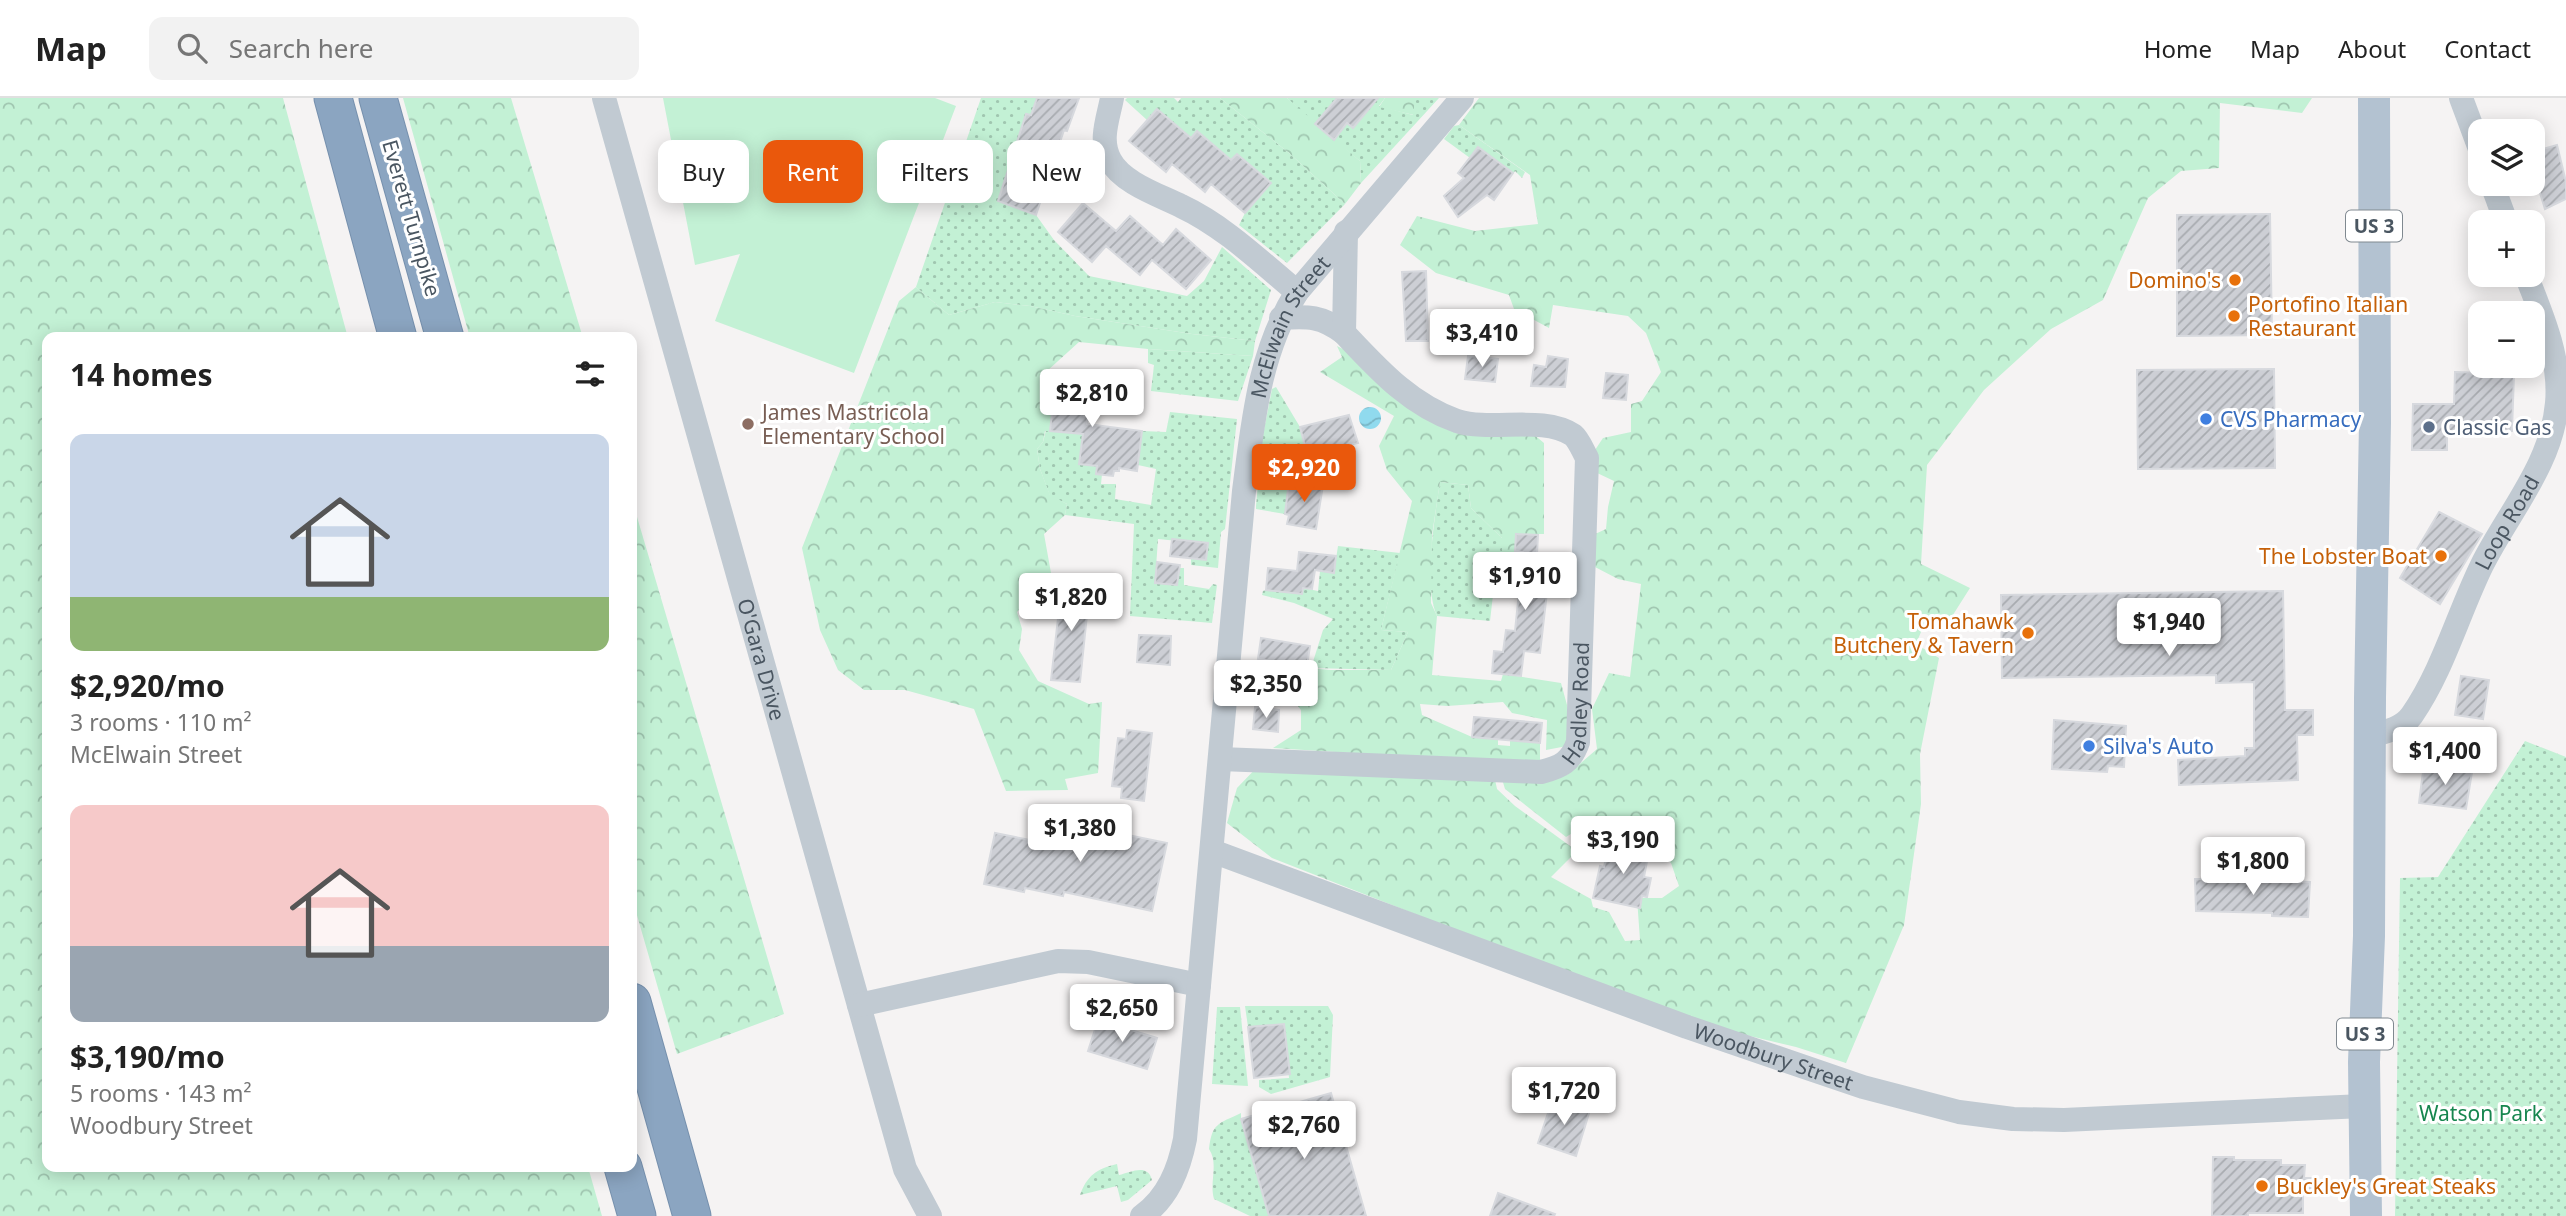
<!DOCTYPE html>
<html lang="en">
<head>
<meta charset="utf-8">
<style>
  :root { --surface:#fff; --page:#f2f2f2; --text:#222; --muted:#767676; --line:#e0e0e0; --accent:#ea580c }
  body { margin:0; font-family:"Noto Sans",sans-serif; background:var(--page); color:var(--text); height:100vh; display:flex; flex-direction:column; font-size:26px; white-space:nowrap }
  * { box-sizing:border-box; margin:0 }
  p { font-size:23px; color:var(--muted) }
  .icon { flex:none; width:38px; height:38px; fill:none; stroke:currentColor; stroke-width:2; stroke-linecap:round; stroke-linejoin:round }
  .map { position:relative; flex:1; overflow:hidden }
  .side { position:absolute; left:42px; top:234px; width:595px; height:840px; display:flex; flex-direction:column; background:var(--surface); border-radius:14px; box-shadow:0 4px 18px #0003 }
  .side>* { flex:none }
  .top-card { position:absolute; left:658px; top:42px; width:665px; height:63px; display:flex; gap:14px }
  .controls { position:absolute; left:2468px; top:21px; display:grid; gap:14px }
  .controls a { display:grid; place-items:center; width:77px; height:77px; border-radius:14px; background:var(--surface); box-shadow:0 4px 18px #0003; font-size:35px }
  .price { position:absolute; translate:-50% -60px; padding:0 16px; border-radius:7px; background:#fff; color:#222; font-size:23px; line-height:46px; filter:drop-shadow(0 2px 4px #0008) }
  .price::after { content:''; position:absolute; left:50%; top:42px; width:21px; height:16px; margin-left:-10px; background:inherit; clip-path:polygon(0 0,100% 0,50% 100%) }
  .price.active { background:var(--accent); color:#fff }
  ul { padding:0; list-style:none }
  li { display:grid; align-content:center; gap:14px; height:371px; padding:0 28px }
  li span { display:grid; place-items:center; height:217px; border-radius:14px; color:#555 }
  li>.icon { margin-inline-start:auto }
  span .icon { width:126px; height:126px; fill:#fffc; stroke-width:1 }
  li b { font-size:30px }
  h2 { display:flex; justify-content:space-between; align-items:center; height:84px; padding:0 28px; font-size:30px }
  .pill { padding:0 24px; border-radius:14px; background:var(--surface); box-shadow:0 4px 18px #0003; font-size:24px; line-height:63px }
  .pill.active { background:var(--accent); color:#fff }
  header { display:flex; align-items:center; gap:42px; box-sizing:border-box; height:98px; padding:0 35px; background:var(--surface); border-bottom:2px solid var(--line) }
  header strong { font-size:33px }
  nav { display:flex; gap:38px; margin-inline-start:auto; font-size:24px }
  .search { width:490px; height:63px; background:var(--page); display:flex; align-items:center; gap:18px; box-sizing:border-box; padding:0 24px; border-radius:14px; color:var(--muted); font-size:26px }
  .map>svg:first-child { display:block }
  .green { fill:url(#green-dots) }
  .forest { fill:url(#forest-crowns) }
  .pitch { fill:#c3f1d5 }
  .water { fill:url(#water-waves) }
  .building { fill:url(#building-hatch); stroke:#d7d9de; stroke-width:2 }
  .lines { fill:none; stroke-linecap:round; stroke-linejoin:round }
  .highway-casing { stroke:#7690ad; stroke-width:39 }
  .minor { stroke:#c1cad2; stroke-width:24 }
  .major { stroke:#b3c2d1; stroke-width:32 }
  .highway { stroke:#8ba5c1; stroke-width:37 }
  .food-dot { fill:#e8710a; stroke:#fff; stroke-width:2.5 }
  .shop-dot { fill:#3f7fe0; stroke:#fff; stroke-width:2.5 }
  .education-dot { fill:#8d6e63; stroke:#fff; stroke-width:2.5 }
  .service-dot { fill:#5c6f8a; stroke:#fff; stroke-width:2.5 }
  .labels { text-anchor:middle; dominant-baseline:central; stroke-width:6; stroke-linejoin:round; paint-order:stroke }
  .shield { fill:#fff; stroke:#808990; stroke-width:2 }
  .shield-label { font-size:19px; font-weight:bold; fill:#4a5661 }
  .street-label { font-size:21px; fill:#4a5661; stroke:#fff }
  .food-label { font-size:21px; fill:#c56008; stroke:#fff; text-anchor:end }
  .education-label { font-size:21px; fill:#785e54; stroke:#fff; text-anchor:start }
  .shop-label { font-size:21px; fill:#366cbe; stroke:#fff; text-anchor:start }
  .service-label { font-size:21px; fill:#4e5e75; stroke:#fff; text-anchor:start }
  .park-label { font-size:21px; fill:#17864f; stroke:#fff }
</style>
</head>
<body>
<header>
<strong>Map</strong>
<div class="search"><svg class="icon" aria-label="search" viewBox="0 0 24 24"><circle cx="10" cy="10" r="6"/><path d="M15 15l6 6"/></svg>Search here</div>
<nav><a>Home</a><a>Map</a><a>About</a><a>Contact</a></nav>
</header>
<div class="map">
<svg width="2566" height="1118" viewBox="0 0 2566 1118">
  <defs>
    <pattern id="green-dots" width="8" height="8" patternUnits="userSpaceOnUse" patternTransform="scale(1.75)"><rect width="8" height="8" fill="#c3f1d5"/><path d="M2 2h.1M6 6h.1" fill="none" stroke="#a0c6b0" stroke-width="1.8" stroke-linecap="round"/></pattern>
    <pattern id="forest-crowns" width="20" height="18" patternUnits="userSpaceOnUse" patternTransform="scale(1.75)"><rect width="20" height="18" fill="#c3f1d5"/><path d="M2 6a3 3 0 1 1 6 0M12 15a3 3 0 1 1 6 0" fill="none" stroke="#a0c6b0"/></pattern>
    <pattern id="water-waves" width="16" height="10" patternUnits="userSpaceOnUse" patternTransform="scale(1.75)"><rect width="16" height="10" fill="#90daee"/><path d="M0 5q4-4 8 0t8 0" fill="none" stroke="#78b4c4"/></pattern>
    <pattern id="building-hatch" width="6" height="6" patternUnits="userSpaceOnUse" patternTransform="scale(1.75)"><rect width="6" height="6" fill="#cdcfd5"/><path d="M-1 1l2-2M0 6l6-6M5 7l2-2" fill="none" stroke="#a8abb0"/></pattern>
  </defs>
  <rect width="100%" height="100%" fill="#f5f3f3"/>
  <path class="green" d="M 981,0 L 1037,0 L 1031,17 L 1026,16 L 998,103 L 1036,117 L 1054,142 L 1089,178 L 1187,198 L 1204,183 L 1222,149 L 1271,192 L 1255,243 L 1192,236 L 1075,218 L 1030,208 L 995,204 L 949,217 L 916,189 Z
    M 1127,0 L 1174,0 L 1178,4 L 1181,0 L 1220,0 L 1289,55 L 1345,106 L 1287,165 L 1239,127 L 1245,115 L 1270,84 L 1237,56 L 1231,62 L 1197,33 L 1191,40 L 1157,11 L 1147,22 L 1125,2 Z
    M 1287,0 L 1337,0 L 1315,26 Z
    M 1378,0 L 1385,0 L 1379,8 L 1413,17 L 1414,0 L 1439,0 L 1361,85 L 1360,63 L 1334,42 L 1347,25 L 1353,30 Z
    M 1459,27 L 1525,74 L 1522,80 L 1515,73 L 1512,77 L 1479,50 L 1470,60 L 1444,41 L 1454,28 Z
    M 1148,251 L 1253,258 L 1238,303 L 1151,293 L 1154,267 L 1148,265 Z
    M 1276,289 L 1300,329 L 1310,370 L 1336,375 L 1336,388 L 1289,383 L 1285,416 L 1256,411 L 1256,408 L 1262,342 L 1272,291 Z
    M 1170,314 L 1237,321 L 1225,431 L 1221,434 L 1218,470 L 1191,467 L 1191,461 L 1206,462 L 1208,446 L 1158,441 L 1155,484 L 1177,487 L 1179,470 L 1184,470 L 1184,487 L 1209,491 L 1213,486 L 1217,487 L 1212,525 L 1130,518 L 1134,426 L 1065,417 L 1067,406 L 1050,398 L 1040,371 L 1037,351 L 1043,344 L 1046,332 L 1083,336 L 1079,365 L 1097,368 L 1102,376 L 1101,386 L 1116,386 L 1115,401 L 1151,407 L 1156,371 L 1138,367 L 1142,333 L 1166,334 Z
    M 1440,384 L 1468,387 L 1471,410 L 1502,440 L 1502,458 L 1496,471 L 1490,523 L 1437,518 C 1423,488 1435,417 1440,384 Z
    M 1338,448 L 1400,455 L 1381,532 L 1408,534 L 1391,572 L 1311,570 L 1323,532 L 1333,521 L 1294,505 L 1262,497 L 1263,493 L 1266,492 L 1301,496 L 1303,490 L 1318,493 L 1320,473 L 1334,474 Z
    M 2525,643 L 2566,659 L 2566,1118 L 2395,1118 L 2400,780 L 2438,779 Z
    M 1245,908 L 1328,908 L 1333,917 L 1330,979 L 1271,996 L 1259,989 L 1259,982 L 1289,980 L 1284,926 L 1248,929 Z
    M 1217,909 L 1240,909 L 1248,988 L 1212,986 Z
    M 1241,1015 L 1241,1021 L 1269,1118 L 1250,1118 L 1214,1101 C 1209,1084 1219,1066 1209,1051 C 1212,1025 1218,1026 1241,1015 Z
    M 1117,1066 L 1119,1077 C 1131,1074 1148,1065 1152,1082 L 1128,1102 L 1121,1104 L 1117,1088 L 1080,1097 C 1087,1078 1096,1071 1117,1066 Z"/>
  <path class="forest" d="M 0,0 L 283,0 L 348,240 L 47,240 L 47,1069 L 588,1069 L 602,1118 L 0,1118 Z
    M 403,0 L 511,0 L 583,240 L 470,240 Z
    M 1220,0 L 1287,0 L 1360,63 L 1361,85 L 1345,106 L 1289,55 Z
    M 1385,0 L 1414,0 L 1414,17 L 1379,9 Z
    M 1479,0 L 2312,0 L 2302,15 L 2220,5 L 2219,70 L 2181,73 L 2148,100 L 2103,202 L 2051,231 L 1984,292 L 1927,367 L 1921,466 L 1970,490 L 1944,531 L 1926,522 L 1916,546 L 1939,560 L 1920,656 L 1921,706 L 1904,827 L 1846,965 L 1796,949 L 1688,923 L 1272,760 L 1227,725 L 1237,690 L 1263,663 L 1493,672 L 1497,691 L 1515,708 L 1577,753 L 1551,779 L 1591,801 L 1593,809 L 1609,814 L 1625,843 L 1640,842 L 1637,800 L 1662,800 L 1679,788 L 1671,765 L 1660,756 L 1668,729 L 1648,720 L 1641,735 L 1587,726 L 1566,739 L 1505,691 L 1502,681 L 1567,677 L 1597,651 L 1592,611 L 1609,575 L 1630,579 L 1641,486 L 1618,481 L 1595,469 L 1593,437 L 1606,431 L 1608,409 L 1614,383 L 1595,374 L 1595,352 L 1603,340 L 1631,334 L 1631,306 L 1642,303 L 1661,274 L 1646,235 L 1628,218 L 1553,207 L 1549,230 L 1514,211 L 1509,197 L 1436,175 L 1400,147 L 1417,118 L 1475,133 L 1538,126 L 1530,77 L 1459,27 Z
    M 916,189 L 949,217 L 995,204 L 1030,208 L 1075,218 L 1192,236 L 1255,243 L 1253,258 L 1148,251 L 1079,244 L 1047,273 L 1054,276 L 1048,314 L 1052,315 L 1050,333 L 1045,333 L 1043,344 L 1037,351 L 1040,371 L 1050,397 L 1067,406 L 1065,417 L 1044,436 L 1051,475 L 1017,514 L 1022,531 L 1019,552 L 1038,583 L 1089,606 L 1102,604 L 1098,675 L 1065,681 L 1068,692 L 1006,693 L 974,611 L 905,592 L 864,592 L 838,572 L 820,532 L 802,450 L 899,203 Z
    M 1337,248 L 1357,258 L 1382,288 L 1532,335 L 1544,345 L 1544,436 L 1516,436 L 1515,453 L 1507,468 L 1500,464 L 1502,458 L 1502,440 L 1471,410 L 1468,387 L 1440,384 L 1432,437 L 1431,505 L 1437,518 L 1432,577 L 1501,583 L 1503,576 L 1561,585 L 1567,607 L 1567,648 L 1546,652 L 1547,622 L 1512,615 L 1503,604 L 1447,608 L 1420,606 L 1422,617 L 1472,639 L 1498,641 L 1498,647 L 1510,648 L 1510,642 L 1540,645 L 1540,667 L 1273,650 L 1301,632 L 1301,612 L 1293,602 L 1242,598 L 1239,576 L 1260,566 L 1331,572 L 1391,572 L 1408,534 L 1381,532 L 1412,403 L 1387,372 L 1379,348 L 1394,318 L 1320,274 L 1342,259 Z
    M 632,402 L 784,916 L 677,956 L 632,800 Z"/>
  <path class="pitch" d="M 663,0 L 935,0 L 956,8 L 854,275 L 715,223 L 740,156 L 695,167 Z"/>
  <path class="water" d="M1359 320a11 11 0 1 1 22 0a11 11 0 1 1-22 0Z"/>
  <path class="building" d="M 1037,0 L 1079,0 L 1067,33 L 1064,32 L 1036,117 L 998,103 L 1026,16 L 1031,17 Z
    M 1337,0 L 1378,0 L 1353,30 L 1347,25 L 1334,42 L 1315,26 Z
    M 1157,11 L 1191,40 L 1197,33 L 1231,62 L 1237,56 L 1271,85 L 1245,115 L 1211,86 L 1205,94 L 1172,66 L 1166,74 L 1129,43 Z
    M 2557,47 L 2566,84 L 2566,101 L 2545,111 L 2535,79 L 2532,80 L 2532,54 Z
    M 1478,49 L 1513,75 L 1494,102 L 1487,97 L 1458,119 L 1444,98 L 1464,80 L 1458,75 Z
    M 1083,105 L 1116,133 L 1130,118 L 1163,147 L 1176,131 L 1211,162 L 1186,191 L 1152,162 L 1140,177 L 1106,148 L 1092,164 L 1058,134 Z
    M 2270,116 L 2272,237 L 2177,238 L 2177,117 Z
    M 1426,173 L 1428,243 L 1406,243 L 1402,174 Z
    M 1468,258 L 1498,261 L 1495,284 L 1465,281 Z
    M 1548,258 L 1568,261 L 1565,289 L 1531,288 L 1534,267 L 1546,269 Z
    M 2274,271 L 2275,370 L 2138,371 L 2137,272 Z
    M 2455,274 L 2514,276 L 2512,333 L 2447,333 L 2447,352 L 2412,352 L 2413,306 L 2454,306 Z
    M 1606,275 L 1628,277 L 1626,302 L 1603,300 Z
    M 1054,276 L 1088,280 L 1084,318 L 1088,318 L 1087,326 L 1142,333 L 1137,373 L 1119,370 L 1119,373 L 1114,373 L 1113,378 L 1096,376 L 1097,368 L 1079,366 L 1083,336 L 1050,333 L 1052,315 L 1047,314 Z
    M 1349,317 L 1358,345 L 1307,356 L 1300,329 Z
    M 1289,383 L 1323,387 L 1316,431 L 1287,426 L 1289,417 L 1285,416 Z
    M 2439,414 L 2482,436 L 2440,506 L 2400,480 Z
    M 1516,436 L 1538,437 L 1536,476 L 1549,477 L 1540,555 L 1524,553 L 1521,578 L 1492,575 L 1494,553 L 1503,554 L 1506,532 L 1515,533 L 1523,454 L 1515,453 Z
    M 1172,441 L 1208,445 L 1206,462 L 1170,458 Z
    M 1299,454 L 1336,458 L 1334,475 L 1315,472 L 1312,491 L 1303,490 L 1302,496 L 1266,492 L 1268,470 L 1297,473 Z
    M 1157,464 L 1180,467 L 1177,487 L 1155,485 Z
    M 1062,485 L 1090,488 L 1080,584 L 1051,582 Z
    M 2283,493 L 2285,612 L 2313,612 L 2313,637 L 2297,637 L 2298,682 L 2179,687 L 2178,662 L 2245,658 L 2245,650 L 2254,650 L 2254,584 L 2216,585 L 2216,577 L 2002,580 L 2001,497 Z
    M 1139,537 L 1171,538 L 1170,567 L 1137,564 Z
    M 1261,540 L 1310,548 L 1307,568 L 1258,561 Z
    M 2461,578 L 2489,582 L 2483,621 L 2455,617 Z
    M 1255,609 L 1279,612 L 1278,634 L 1253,631 Z
    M 1474,619 L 1542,625 L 1540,645 L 1472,639 Z
    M 2054,622 L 2126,628 L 2124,669 L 2108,668 L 2107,674 L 2052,671 Z
    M 1127,632 L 1152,635 L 1144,703 L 1121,700 L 1122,689 L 1112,688 L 1118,640 L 1126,641 Z
    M 2424,666 L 2472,674 L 2466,711 L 2419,705 Z
    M 1051,715 L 1085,723 L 1084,728 L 1167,745 L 1152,813 L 1064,794 L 1063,798 L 1025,790 L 1024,794 L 984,786 L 995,735 L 1045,745 Z
    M 1609,745 L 1649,753 L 1644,779 L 1651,780 L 1647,799 L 1642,798 L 1640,810 L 1593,800 L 1600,768 L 1604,769 Z
    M 2195,781 L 2310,784 L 2308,819 L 2272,818 L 2272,815 L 2196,813 Z
    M 1098,922 L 1157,940 L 1147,971 L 1088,953 Z
    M 1284,926 L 1290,976 L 1254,980 L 1248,929 Z
    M 1331,995 L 1366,1118 L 1269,1118 L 1241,1021 Z
    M 1553,1000 L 1590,1012 L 1576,1058 L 1538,1045 Z
    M 2213,1059 L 2234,1059 L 2234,1062 L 2281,1062 L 2281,1067 L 2305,1067 L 2304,1080 L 2311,1080 L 2311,1096 L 2303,1096 L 2303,1115 L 2248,1115 L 2248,1118 L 2212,1118 Z
    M 1498,1095 L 1555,1116 L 1554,1118 L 1490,1118 Z"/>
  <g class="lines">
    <g class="highway-casing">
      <path id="highway" d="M 333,0 L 398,240
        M 378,0 L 445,240
        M 632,904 L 692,1118
        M 623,1069 L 637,1118"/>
    </g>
    <g class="minor">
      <path id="s1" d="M 604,0 L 905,1071 L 930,1118"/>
      <path d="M 1112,0 C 1108,21 1099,42 1110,62 C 1122,85 1159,97 1181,108 C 1224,128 1261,164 1297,194"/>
      <path d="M 2461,0 L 2480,51"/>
      <path d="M 2492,86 L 2506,124"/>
      <path d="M 1281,220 C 1308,218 1322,218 1344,235"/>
      <path id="s2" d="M 2371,638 C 2387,633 2402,631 2412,617 C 2443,572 2458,516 2482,467 C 2508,415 2552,366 2557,305 C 2561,261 2542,217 2526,177"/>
      <path id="s3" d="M 1220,661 L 1541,674 C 1561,669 1571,664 1578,644 L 1587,360 C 1583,353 1579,342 1573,337 C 1542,317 1492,334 1457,323 C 1409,306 1378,271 1344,235 L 1346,134"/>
      <path id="s4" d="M 1212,753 L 1687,929 L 1863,989 L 1959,1014 L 2013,1021 L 2064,1022 L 2363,1008"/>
      <path d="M 859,907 L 1058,863 L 1088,864 L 1199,887"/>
      <path id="s5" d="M 1142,1118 C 1168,1100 1179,1071 1185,1041 L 1244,393 C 1253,324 1259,254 1297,194 L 1462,0"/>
    </g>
    <path class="major" d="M 2366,1118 L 2364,964 L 2369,838 L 2370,600 L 2375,325 L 2374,0"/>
    <use href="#highway" class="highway"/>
  </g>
  <g class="food-dot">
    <circle cx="2235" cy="182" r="7"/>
    <circle cx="2234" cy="218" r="7"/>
    <circle cx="2441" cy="458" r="7"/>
    <circle cx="2028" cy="535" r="7"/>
    <circle cx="2262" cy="1088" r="7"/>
  </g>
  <g class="shop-dot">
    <circle cx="2206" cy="321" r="7"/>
    <circle cx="2089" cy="648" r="7"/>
  </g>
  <circle class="education-dot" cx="748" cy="326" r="7"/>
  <circle class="service-dot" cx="2429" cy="329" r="7"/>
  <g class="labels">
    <g class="shield">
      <rect x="2346" y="112.5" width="56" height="31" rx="5"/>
      <rect x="2337" y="920.5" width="56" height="31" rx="5"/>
    </g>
    <g class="shield-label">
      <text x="2374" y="128">US 3</text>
      <text x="2365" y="936">US 3</text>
    </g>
    <g class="street-label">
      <text transform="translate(412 120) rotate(74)">Everett Turnpike</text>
      <text stroke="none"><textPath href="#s5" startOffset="914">McElwain Street</textPath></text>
      <text stroke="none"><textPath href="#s2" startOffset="262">Loop Road</textPath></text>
      <text stroke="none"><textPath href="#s1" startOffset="583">O'Gara Drive</textPath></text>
      <text stroke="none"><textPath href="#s3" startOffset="410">Hadley Road</textPath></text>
      <text stroke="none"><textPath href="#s4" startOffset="598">Woodbury Street</textPath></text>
    </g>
    <g class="food-label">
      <text x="2221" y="182">Domino's</text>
      <text x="2248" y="206" text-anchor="start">Portofino Italian<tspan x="2248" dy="24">Restaurant</tspan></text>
      <text x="2427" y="458">The Lobster Boat</text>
      <text x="2014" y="523">Tomahawk<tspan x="2014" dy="24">Butchery &amp; Tavern</tspan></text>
      <text x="2276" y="1088" text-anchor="start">Buckley's Great Steaks</text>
    </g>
    <g class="education-label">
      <text x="762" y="314">James Mastricola<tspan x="762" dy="24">Elementary School</tspan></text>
    </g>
    <g class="shop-label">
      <text x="2220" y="321">CVS Pharmacy</text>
      <text x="2103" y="648">Silva's Auto</text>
    </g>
    <g class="service-label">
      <text x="2443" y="329">Classic Gas</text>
    </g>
    <g class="park-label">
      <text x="2481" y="1015">Watson Park</text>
    </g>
  </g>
</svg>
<div class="controls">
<a><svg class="icon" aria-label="layers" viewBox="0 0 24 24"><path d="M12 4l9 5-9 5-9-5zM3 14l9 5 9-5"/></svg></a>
<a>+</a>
<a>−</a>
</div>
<b class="price" style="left:1482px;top:271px">$3,410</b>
<b class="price" style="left:1092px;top:331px">$2,810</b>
<b class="price active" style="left:1304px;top:406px">$2,920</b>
<b class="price" style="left:1525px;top:514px">$1,910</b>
<b class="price" style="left:1071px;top:535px">$1,820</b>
<b class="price" style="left:2169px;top:560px">$1,940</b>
<b class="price" style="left:1266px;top:622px">$2,350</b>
<b class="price" style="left:2445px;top:689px">$1,400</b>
<b class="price" style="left:1080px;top:766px">$1,380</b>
<b class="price" style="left:1623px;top:778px">$3,190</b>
<b class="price" style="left:2253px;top:799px">$1,800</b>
<b class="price" style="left:1122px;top:946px">$2,650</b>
<b class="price" style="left:1564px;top:1029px">$1,720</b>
<b class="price" style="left:1304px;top:1063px">$2,760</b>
<div class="top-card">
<a class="pill">Buy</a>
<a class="pill active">Rent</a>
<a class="pill">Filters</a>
<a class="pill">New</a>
</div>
<section class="side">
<h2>14 homes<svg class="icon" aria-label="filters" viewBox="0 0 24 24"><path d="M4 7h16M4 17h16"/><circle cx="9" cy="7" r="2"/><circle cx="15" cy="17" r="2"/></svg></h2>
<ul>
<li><span style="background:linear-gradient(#c9d6e8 75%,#8fb573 0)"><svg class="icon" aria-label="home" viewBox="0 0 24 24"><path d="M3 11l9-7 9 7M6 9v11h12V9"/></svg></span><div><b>$2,920/mo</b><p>3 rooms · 110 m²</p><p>McElwain Street</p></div></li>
<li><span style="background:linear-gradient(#f6c9c9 65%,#9aa5b1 0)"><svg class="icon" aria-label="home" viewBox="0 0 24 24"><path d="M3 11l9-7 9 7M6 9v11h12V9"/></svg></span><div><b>$3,190/mo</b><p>5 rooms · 143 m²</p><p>Woodbury Street</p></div></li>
</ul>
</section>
</div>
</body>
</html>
